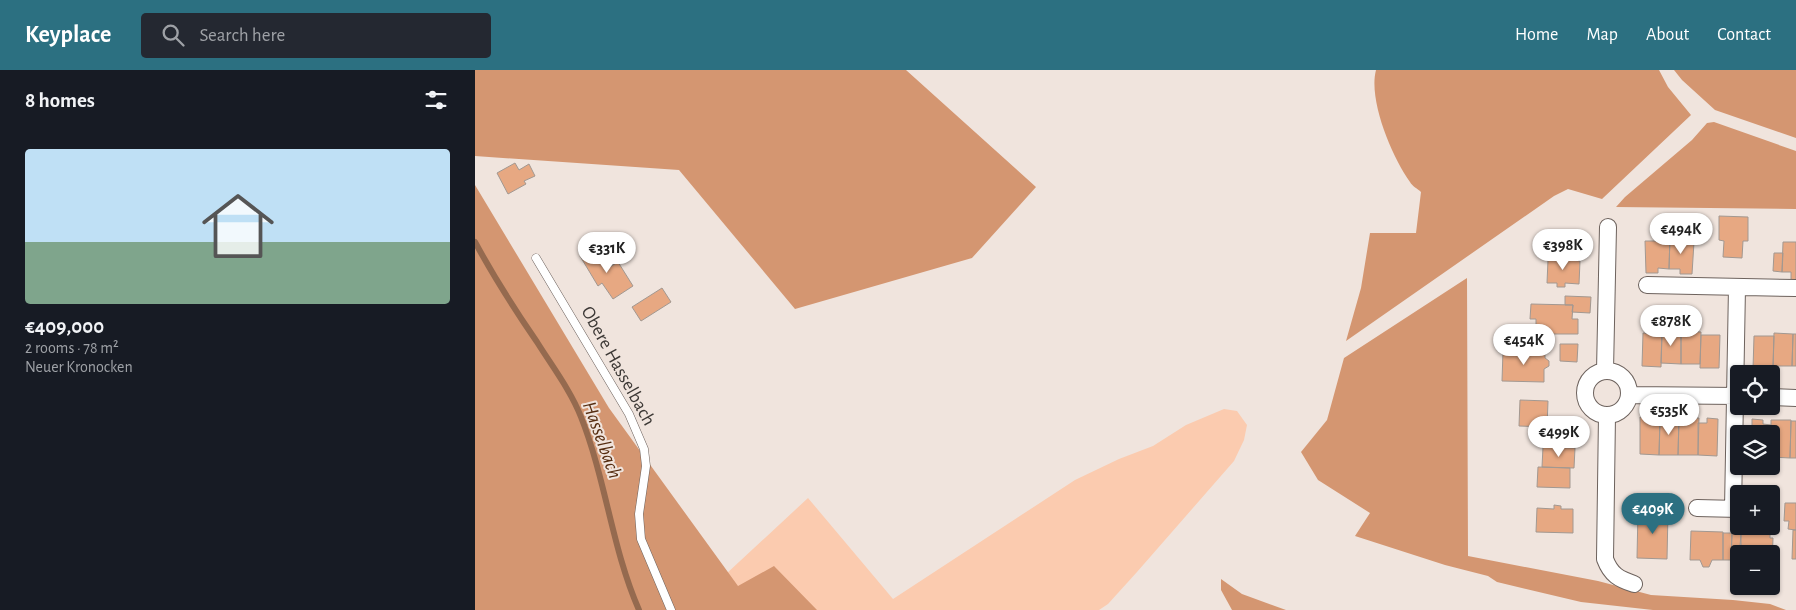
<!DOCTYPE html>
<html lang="en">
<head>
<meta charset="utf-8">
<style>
  :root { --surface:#171b24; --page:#242831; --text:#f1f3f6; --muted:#9ea1a6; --line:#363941; --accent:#2c7081 }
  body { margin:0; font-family:"Alegreya Sans",sans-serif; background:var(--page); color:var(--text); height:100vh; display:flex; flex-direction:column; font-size:19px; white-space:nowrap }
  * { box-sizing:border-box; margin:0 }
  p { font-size:16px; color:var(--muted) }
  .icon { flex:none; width:28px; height:28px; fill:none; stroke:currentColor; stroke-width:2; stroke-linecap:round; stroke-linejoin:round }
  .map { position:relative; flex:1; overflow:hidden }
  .sheet { display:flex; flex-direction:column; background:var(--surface); width:475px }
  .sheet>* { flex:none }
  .fabs { position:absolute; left:1255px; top:295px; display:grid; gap:10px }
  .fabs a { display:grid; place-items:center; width:50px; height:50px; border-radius:5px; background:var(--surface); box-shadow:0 1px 4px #0004; font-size:25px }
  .price { position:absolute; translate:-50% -42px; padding:0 11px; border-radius:18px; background:#fff; color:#222; font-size:16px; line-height:32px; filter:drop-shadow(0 1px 2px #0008) }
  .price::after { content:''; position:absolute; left:50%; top:30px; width:15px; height:11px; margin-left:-8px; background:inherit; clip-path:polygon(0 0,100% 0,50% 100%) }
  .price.on { background:var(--accent); color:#fff }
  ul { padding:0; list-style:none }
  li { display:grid; align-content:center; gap:10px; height:265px; padding:0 25px }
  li+li { border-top:1px solid var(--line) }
  li span { display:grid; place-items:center; height:155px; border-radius:5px; color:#555 }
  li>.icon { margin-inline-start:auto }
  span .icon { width:90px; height:90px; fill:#fffc; stroke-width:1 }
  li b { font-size:21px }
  h2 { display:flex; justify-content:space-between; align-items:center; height:60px; padding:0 25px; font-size:21px }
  header { display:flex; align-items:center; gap:30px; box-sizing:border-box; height:70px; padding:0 25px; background:var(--accent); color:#fff }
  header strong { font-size:24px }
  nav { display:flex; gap:28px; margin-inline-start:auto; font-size:18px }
  .search { width:350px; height:45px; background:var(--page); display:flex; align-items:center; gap:12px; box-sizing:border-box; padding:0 18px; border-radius:5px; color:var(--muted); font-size:19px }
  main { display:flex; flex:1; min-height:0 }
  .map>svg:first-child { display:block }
  .green { fill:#fbcbaf }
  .forest { fill:#d49671 }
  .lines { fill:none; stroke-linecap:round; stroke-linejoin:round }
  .stream { stroke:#956a4f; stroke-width:6 }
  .building { fill:#e7a882; stroke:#a29891 }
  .lane-casing { stroke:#6d625d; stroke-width:9 }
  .street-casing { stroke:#6d625d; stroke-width:18 }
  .lane { stroke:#fff; stroke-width:8 }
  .street { stroke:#fff; stroke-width:16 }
  .labels { text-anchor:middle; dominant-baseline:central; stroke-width:4; stroke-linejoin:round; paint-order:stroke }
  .street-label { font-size:19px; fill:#3c3835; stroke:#f0e4dd }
  .water-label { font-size:20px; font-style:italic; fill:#562d11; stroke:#f0e4dd }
</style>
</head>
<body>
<header>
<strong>Keyplace</strong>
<div class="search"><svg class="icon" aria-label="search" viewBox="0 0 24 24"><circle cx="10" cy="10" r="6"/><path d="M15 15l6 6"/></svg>Search here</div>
<nav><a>Home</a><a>Map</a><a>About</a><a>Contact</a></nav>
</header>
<main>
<section class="sheet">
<h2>8 homes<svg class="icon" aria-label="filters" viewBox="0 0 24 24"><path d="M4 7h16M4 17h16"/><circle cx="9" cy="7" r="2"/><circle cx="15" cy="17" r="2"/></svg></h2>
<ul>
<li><span style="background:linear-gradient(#bfe0f5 60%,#7fa58c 0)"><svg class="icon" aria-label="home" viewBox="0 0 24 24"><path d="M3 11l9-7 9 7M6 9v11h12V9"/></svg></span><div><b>€409,000</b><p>2 rooms · 78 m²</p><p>Neuer Kronocken</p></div></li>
</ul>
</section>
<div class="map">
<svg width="1321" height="540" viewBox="0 0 1321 540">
  <rect width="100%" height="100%" fill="#f0e4dd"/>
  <path class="green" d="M 749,339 L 762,341 L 772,355 L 769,370 L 759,391 L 662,502 L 633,534 L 624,540 L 258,540 L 237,517 L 333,428 L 418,529 L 600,410 L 644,389 L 678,376 L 711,355 Z"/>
  <path class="forest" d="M 0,0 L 431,0 L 561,117 L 497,188 L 320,239 L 204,100 L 0,86 Z
    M 901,0 L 1184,0 L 1193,17 L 1216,45 L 1127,129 L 1093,119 L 1079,126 L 871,271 L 886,218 L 895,163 L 941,163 L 946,122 C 943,119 937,116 935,112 C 917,87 893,30 901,0 Z
    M 1199,0 L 1321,0 L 1321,68 L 1240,40 L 1207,10 Z
    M 1239,52 L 1321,81 L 1321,139 L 1141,137 L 1150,127 L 1217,70 L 1232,53 Z
    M 0,115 L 134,338 L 263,516 L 299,496 L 342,540 L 0,540 Z
    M 992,208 L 993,486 L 1123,511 L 1176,525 L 1258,530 L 1295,534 L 1311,540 L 1178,540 L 1106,532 L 1022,512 L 1013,506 L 970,495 L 880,466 L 895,443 L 843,410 L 826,382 L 852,350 L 869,288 Z
    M 746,509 L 767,524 L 811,540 L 757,540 L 746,520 Z"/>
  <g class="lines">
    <path class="stream" d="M 0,172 C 19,207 40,240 62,272 C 77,296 96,321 106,347 C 131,410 137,479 164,540"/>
  </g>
  <path class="building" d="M 40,93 L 44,100 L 54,94 L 60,106 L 49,111 L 51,114 L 33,124 L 22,103 Z
    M 1244,146 L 1273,147 L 1273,171 L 1268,171 L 1267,188 L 1248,187 L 1249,171 L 1244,170 Z
    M 1182,165 L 1195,166 L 1194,199 L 1183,198 L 1183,203 L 1171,203 L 1170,171 L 1182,171 Z
    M 1195,166 L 1207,166 L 1207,171 L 1219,172 L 1217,204 L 1205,204 L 1205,199 L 1194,199 Z
    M 1308,172 L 1321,172 L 1321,210 L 1316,210 L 1316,202 L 1307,202 Z
    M 116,179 L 120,185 L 123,182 L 133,198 L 143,192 L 158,216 L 138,229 L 127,213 L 123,216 L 105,186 Z
    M 1299,183 L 1308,183 L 1307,202 L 1298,201 Z
    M 1082,185 L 1096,185 L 1096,190 L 1105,191 L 1104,214 L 1090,213 L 1090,217 L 1082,217 L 1082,213 L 1072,213 L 1073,190 L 1082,190 Z
    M 187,218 L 196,232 L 166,251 L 157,237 Z
    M 1090,226 L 1116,227 L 1115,243 L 1097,242 L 1098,235 L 1090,235 Z
    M 1056,234 L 1098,235 L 1097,249 L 1103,249 L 1103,264 L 1061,264 L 1061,249 L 1055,249 Z
    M 1187,261 L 1206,261 L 1206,294 L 1186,293 Z
    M 1206,261 L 1226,262 L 1225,294 L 1206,294 Z
    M 1168,263 L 1187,264 L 1186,297 L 1167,296 Z
    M 1299,263 L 1318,264 L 1317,296 L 1298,296 Z
    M 1318,264 L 1321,264 L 1321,296 L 1317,296 Z
    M 1226,265 L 1245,265 L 1244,298 L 1225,298 Z
    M 1279,266 L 1299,266 L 1298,299 L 1278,299 Z
    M 1085,274 L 1103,274 L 1102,292 L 1085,291 Z
    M 1028,281 L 1070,282 L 1070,288 L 1074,291 L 1074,296 L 1069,299 L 1069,312 L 1027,311 Z
    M 1045,330 L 1073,331 L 1072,357 L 1044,356 Z
    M 1165,347 L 1177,347 L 1177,352 L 1185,352 L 1184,385 L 1165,384 Z
    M 1185,347 L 1204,348 L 1203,385 L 1184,385 Z
    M 1204,348 L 1224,348 L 1223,385 L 1203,385 Z
    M 1232,348 L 1243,349 L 1242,386 L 1223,385 L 1223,353 L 1232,353 Z
    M 1277,349 L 1288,350 L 1288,354 L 1296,355 L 1296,364 L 1277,364 Z
    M 1296,350 L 1316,350 L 1315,388 L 1296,387 Z
    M 1316,351 L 1321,351 L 1321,388 L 1315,388 Z
    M 1068,377 L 1100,378 L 1099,398 L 1067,397 Z
    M 1063,397 L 1095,398 L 1095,418 L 1062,417 Z
    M 1163,424 L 1180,425 L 1179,442 L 1163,441 Z
    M 1310,433 L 1321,433 L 1321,460 L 1313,459 L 1314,451 L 1309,451 Z
    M 1079,435 L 1086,436 L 1086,439 L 1098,439 L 1098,463 L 1061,462 L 1062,438 L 1079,439 Z
    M 1163,441 L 1193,442 L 1192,489 L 1162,488 Z
    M 1279,460 L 1288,460 L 1288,463 L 1295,463 L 1295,468 L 1298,468 L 1297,496 L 1296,484 L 1266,484 L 1266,463 L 1279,463 Z
    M 1318,460 L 1321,460 L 1321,489 L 1317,489 Z
    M 1216,461 L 1248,462 L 1248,490 L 1237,490 L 1234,497 L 1228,497 L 1225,490 L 1215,490 Z
    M 1248,463 L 1257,463 L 1256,490 L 1248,490 Z
    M 1257,463 L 1266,463 L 1264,490 L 1256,490 Z"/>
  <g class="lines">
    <g class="lane-casing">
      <path id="lane" d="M 61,188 L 154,344 L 169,379 L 171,396 L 164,444 L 166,469 L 196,540"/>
    </g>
    <g class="street-casing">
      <path id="street" d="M 1172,215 L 1321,218
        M 1130,301 L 1133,157
        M1110 323a22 22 0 1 1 44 0a22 22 0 1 1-44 0Z
        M 1154,325 L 1264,326
        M 1296,327 L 1321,328
        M 1132,345 L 1130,489 C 1136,505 1144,509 1159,514
        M 1222,438 L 1264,439
        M 1258,439 L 1262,217"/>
    </g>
    <use href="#lane" class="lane"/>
    <use href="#street" class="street"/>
  </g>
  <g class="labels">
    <g class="street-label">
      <text transform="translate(143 296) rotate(61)">Obere Hasselbach</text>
    </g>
    <g class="water-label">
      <text transform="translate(127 370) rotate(70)">Hasselbach</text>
    </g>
  </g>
</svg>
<div class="fabs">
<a><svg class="icon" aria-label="locate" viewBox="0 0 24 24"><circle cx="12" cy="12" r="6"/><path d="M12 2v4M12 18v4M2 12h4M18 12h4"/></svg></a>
<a><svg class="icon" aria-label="layers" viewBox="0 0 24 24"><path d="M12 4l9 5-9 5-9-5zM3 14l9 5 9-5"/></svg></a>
<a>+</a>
<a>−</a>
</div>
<b class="price" style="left:1206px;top:185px">€494K</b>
<b class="price" style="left:1088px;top:201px">€398K</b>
<b class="price" style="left:132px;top:204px">€331K</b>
<b class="price" style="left:1196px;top:277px">€878K</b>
<b class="price" style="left:1049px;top:296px">€454K</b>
<b class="price" style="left:1194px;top:366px">€535K</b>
<b class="price" style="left:1084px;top:388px">€499K</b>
<b class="price on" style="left:1178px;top:465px">€409K</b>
</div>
</main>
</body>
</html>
